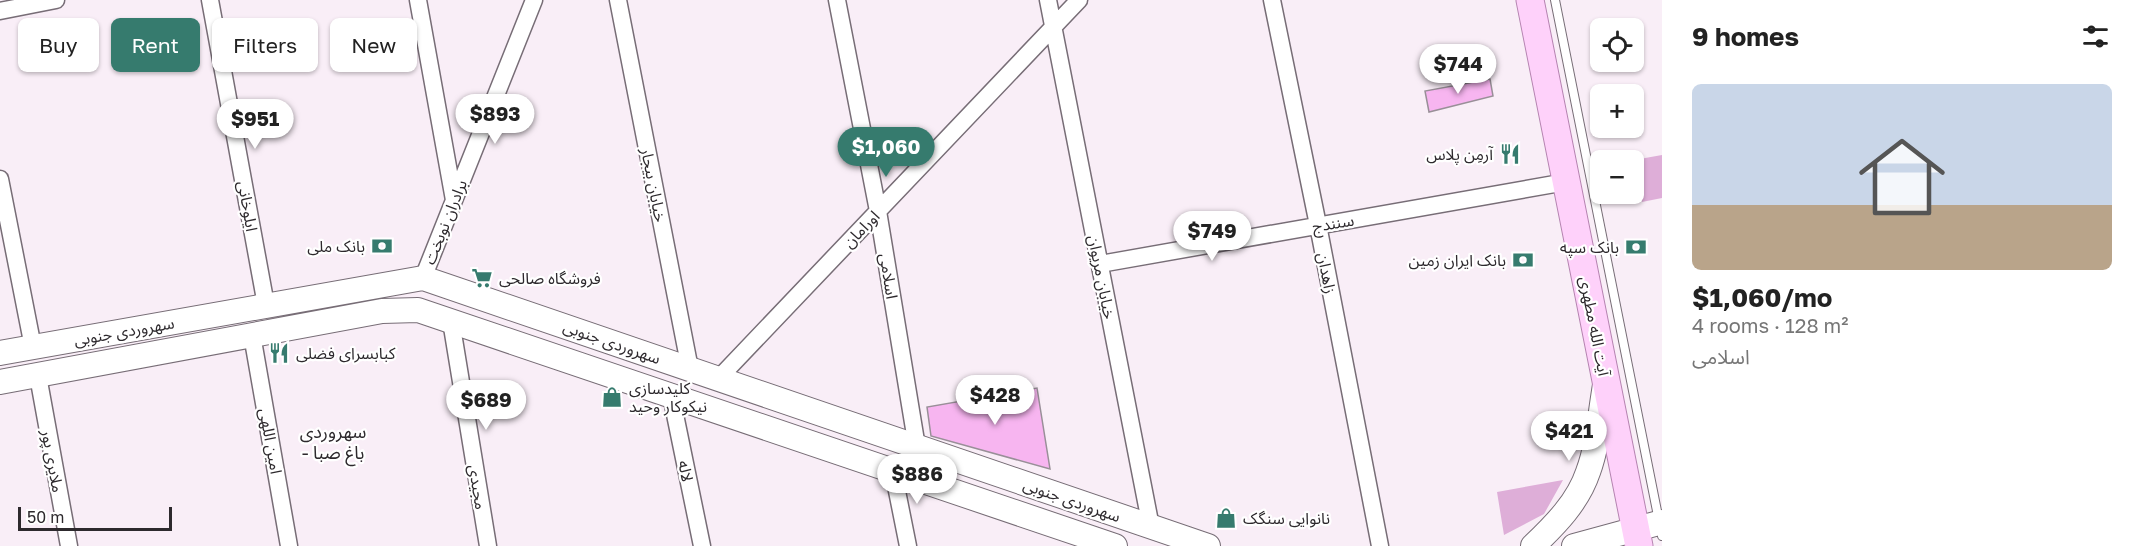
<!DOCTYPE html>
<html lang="en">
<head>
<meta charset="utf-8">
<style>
  :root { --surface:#fff; --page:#f2f2f2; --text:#222; --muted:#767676; --line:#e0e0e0; --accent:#367b6e }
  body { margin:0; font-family:"Golos Text","Noto Sans Arabic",sans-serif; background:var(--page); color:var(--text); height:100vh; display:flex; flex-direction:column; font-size:22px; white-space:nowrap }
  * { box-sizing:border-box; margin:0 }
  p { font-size:20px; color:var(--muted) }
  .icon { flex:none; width:33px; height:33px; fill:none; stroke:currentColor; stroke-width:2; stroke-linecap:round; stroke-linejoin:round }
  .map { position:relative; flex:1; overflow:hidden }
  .side { display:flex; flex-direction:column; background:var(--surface); width:480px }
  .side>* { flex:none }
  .top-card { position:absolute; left:18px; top:18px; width:570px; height:54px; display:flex; gap:12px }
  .controls { position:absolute; left:1590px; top:18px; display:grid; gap:12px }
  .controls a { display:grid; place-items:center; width:54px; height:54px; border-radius:9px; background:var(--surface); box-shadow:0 2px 4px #0004; font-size:30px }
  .scale { position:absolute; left:18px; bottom:15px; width:154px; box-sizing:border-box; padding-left:6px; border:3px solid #2d292d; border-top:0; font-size:16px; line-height:21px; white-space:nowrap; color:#2d292d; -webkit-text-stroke:4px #fff; paint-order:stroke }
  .price { position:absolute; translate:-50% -51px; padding:0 14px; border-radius:21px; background:#fff; color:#222; font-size:20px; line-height:39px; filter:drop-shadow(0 2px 3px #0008) }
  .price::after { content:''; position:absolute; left:50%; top:36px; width:18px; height:14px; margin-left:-9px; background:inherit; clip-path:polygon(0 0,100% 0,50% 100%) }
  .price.active { background:var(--accent); color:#fff }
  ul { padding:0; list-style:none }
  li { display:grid; align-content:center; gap:12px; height:318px; padding:0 30px }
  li+li { border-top:2px solid var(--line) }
  li span { display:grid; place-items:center; height:186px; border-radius:9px; color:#555 }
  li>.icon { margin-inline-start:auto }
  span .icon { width:108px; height:108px; fill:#fffc; stroke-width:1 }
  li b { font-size:26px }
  h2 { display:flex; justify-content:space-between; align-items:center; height:72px; padding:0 30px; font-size:26px }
  .chip { padding:0 21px; border-radius:9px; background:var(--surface); box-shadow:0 2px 4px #0004; font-size:21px; line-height:54px }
  .chip.active { background:var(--accent); color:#fff }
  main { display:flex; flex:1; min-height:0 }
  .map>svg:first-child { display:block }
  .green { fill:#deaed8 }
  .building { fill:#f7b5f0; stroke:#998f98; stroke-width:1.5 }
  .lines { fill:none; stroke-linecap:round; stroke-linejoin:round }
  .service-casing { stroke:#776d76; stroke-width:10 }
  .minor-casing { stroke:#776d76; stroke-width:19 }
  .secondary-casing { stroke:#776d76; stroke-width:26 }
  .primary-casing { stroke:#b583b0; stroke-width:29 }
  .service { stroke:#fff; stroke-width:8 }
  .minor { stroke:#fff; stroke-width:16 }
  .secondary { stroke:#fff; stroke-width:24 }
  .primary { stroke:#fed1fa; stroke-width:27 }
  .labels { text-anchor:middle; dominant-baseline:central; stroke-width:4.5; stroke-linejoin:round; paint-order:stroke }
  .poi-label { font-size:16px; fill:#2d292d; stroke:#fff; text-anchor:end }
  .street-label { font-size:16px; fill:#2d292d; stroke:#fff }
  .neighbourhood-label { font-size:18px; fill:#2d292d; stroke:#fff }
</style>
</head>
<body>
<main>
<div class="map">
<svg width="1662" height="546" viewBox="0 0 1662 546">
  <rect width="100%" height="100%" fill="#f9eef7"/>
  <path class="green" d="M 1662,155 L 1662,198 L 1642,202 L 1634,160 Z
    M 1563,480 L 1544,514 L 1504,535 L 1497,492 Z"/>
  <path class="building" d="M 1490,79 L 1493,96 L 1429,112 L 1425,91 Z
    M 1037,388 L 1050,469 L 931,436 L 927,407 Z"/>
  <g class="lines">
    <g class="service-casing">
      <path id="service" d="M 1555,0 L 1662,536"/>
    </g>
    <g class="minor-casing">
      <path id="minor" d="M 210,0 L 266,305
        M 418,0 L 454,200
        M 618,0 L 690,369
        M 837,0 L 878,211 L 917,447
        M 1048,0 L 1151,527
        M 1272,0 L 1318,225 L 1380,546
        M 0,11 L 56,0
        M 0,179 L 33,347
        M 1100,264 L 1566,182
        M 423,278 L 534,0
        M 451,321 L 488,546
        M 252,335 L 289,546
        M 38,376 L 69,546
        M 718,379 L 1079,0
        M 671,395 L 702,546
        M 893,471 L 908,546"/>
    </g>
    <g class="secondary-casing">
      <path id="secondary" d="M 0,353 L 423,278 L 1208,546
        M 0,382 L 382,311 L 418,310 L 1115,546
        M 1533,546 C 1555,525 1578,502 1588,472 C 1598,445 1600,414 1605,385
        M 1574,546 L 1662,522"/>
    </g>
    <g class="primary-casing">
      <path id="primary" d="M 1530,0 L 1639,546"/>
    </g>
    <use href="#service" class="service"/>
    <use href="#minor" class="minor"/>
    <use href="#secondary" class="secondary"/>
    <use href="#primary" class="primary"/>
  </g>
  <defs>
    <g id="restaurant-bare" transform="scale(1.62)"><path d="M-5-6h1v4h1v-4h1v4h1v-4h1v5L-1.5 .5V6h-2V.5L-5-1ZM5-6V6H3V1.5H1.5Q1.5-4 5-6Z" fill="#367b6e" stroke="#fff" stroke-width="2.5" paint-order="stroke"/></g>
    <g id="bank-bare" transform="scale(1.62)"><path d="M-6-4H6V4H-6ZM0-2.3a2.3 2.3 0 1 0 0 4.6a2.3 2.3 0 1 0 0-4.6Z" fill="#367b6e" stroke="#fff" stroke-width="2.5" paint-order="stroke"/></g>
    <g id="supermarket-bare" transform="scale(1.62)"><path d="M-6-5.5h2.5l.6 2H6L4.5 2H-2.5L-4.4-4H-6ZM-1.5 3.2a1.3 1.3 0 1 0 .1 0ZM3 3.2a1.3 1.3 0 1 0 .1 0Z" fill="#367b6e" stroke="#fff" stroke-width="2.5" paint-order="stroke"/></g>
    <g id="shop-bare" transform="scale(1.62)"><path d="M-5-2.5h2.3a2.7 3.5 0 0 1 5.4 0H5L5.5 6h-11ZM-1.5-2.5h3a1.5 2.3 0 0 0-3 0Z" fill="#367b6e" stroke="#fff" stroke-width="2.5" paint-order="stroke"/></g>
  </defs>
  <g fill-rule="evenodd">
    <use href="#restaurant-bare" x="1510" y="154"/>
    <use href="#bank-bare" x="382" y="246"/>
    <use href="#bank-bare" x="1636" y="247"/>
    <use href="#bank-bare" x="1523" y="260"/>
    <use href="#supermarket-bare" x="482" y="278"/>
    <use href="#restaurant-bare" x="279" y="353"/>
    <use href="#shop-bare" x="612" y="397"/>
    <use href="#shop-bare" x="1226" y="518"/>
  </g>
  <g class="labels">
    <g class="poi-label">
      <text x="1493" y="154">آرمِن پلاس</text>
      <text x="365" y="246">بانک ملی</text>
      <text x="1619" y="247">بانک سپه</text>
      <text x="1506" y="260">بانک ایران زمین</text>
      <text x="499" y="278" text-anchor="start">فروشگاه صالحی</text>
      <text x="296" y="353" text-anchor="start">کبابسرای فضلی</text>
      <text x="629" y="388" text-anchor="start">کلیدسازی<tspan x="629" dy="18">نیکوکار وحید</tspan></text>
      <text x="1243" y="518" text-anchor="start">نانوایی سنگک</text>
    </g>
    <g class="street-label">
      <text transform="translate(654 185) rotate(79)">خیابان بیجار</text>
      <text transform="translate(248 206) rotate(80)">ایلوخانی</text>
      <text transform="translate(445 222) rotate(-68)">برادران نوبخت</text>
      <text transform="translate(1333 223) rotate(-10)">سنندج</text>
      <text transform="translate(861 229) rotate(-46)">اورامان</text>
      <text transform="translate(1327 273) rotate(79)">زاهدان</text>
      <text transform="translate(889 276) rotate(81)">اسلامی</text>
      <text transform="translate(1102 277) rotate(79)">خیابان مریوان</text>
      <text transform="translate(1595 326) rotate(79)">آیت الله مطهری</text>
      <text transform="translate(124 331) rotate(-10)">سهروردی جنوبی</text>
      <text transform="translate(612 342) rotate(19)">سهروردی جنوبی</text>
      <text transform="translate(271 441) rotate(80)">امین اللهی</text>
      <text transform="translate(53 461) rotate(80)">ملایری پور</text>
      <text transform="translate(686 471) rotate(78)">لاله</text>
      <text transform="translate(478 487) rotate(81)">مجیدی</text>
      <text transform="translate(1072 500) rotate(19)">سهروردی جنوبی</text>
    </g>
    <g class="neighbourhood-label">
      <text x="333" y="431">سهروردی<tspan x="333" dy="21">- باغ صبا</tspan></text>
    </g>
  </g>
</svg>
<div class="controls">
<a><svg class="icon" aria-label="locate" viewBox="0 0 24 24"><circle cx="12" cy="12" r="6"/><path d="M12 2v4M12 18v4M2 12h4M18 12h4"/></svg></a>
<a>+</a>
<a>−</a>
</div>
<div class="scale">50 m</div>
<b class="price" style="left:1458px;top:95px">$744</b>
<b class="price" style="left:495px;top:145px">$893</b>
<b class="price" style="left:255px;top:150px">$951</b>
<b class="price active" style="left:886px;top:178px">$1,060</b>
<b class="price" style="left:1212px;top:262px">$749</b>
<b class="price" style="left:995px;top:426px">$428</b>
<b class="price" style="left:486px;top:431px">$689</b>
<b class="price" style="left:1569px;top:462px">$421</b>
<b class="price" style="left:917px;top:505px">$886</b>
<div class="top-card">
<a class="chip">Buy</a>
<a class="chip active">Rent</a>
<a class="chip">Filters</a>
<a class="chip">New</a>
</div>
</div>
<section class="side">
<h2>9 homes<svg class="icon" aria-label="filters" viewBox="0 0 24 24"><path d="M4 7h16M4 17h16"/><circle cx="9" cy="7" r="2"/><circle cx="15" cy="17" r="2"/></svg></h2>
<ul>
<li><span style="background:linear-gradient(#c9d6e8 65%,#b9a48a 0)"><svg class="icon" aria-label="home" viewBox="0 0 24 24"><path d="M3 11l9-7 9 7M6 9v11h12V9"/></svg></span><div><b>$1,060/mo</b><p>4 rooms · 128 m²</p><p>اسلامی</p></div></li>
</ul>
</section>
</main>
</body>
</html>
